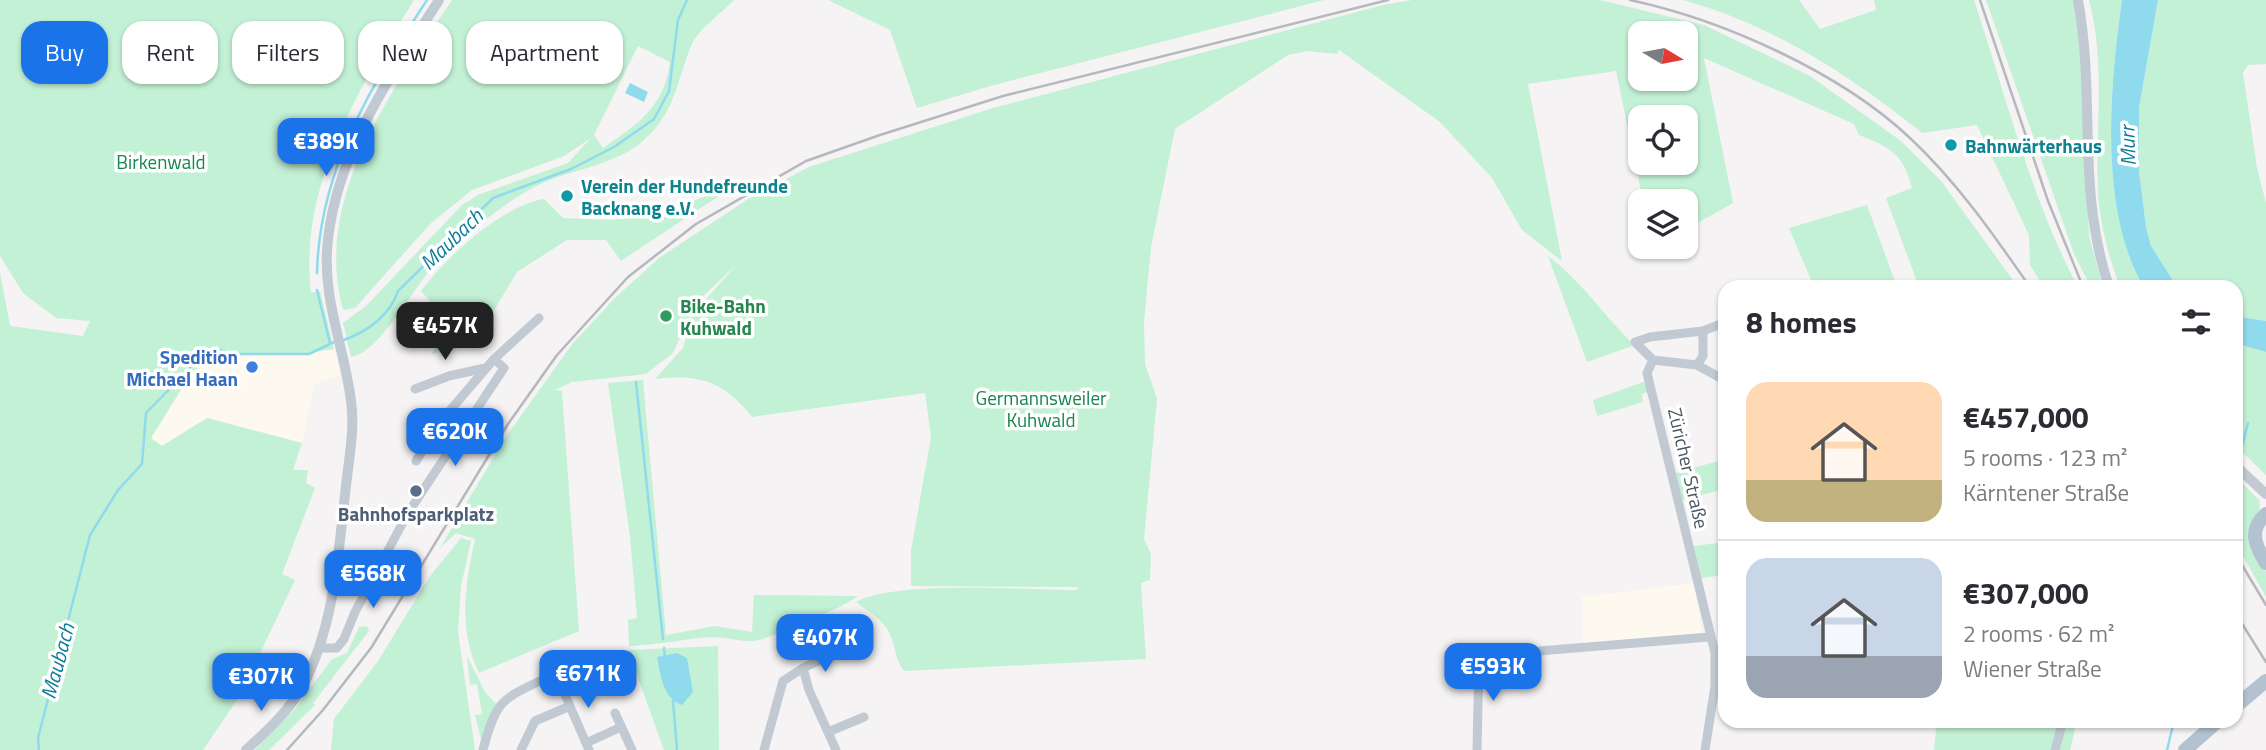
<!DOCTYPE html>
<html lang="en">
<head>
<meta charset="utf-8">
<style>
  :root { --surface:#fff; --page:#f7f7f7; --text:#2b2b33; --muted:#7c7c81; --line:#e1e1e2; --accent:#1a73e8 }
  body { margin:0; font-family:"Titillium Web",sans-serif; background:var(--page); color:var(--text); height:100vh; display:flex; flex-direction:column; font-size:26px; white-space:nowrap }
  * { box-sizing:border-box; margin:0 }
  p { font-size:23px; color:var(--muted) }
  .icon { flex:none; width:38px; height:38px; fill:none; stroke:currentColor; stroke-width:2; stroke-linecap:round; stroke-linejoin:round }
  .map { position:relative; flex:1; overflow:hidden }
  .drawer { position:absolute; left:1718px; top:280px; width:525px; height:448px; display:flex; flex-direction:column; background:var(--surface); border-radius:21px; box-shadow:0 2px 5px #0004 }
  .drawer>* { flex:none }
  .banner { position:absolute; left:21px; top:21px; width:665px; height:63px; display:flex; gap:14px }
  .needle { width:46px; rotate:100deg }
  .buttons { position:absolute; left:1628px; top:21px; display:grid; gap:14px }
  .buttons a { display:grid; place-items:center; width:70px; height:70px; border-radius:14px; background:var(--surface); box-shadow:0 2px 5px #0004; font-size:35px }
  .price { position:absolute; translate:-50% -60px; padding:0 16px; border-radius:14px; background:var(--accent); color:#fff; font-size:23px; line-height:46px; filter:drop-shadow(0 2px 4px #0008) }
  .price::after { content:''; position:absolute; left:50%; top:42px; width:21px; height:16px; margin-left:-10px; background:inherit; clip-path:polygon(0 0,100% 0,50% 100%) }
  .price.on { background:#222; color:#fff }
  ul { padding:0; list-style:none }
  li { display:flex; align-items:center; gap:21px; height:175px; padding:0 28px }
  li+li { border-top:2px solid var(--line) }
  li span { display:grid; place-items:center; flex:none; width:196px; height:140px; border-radius:21px; color:#555 }
  li>.icon { margin-inline-start:auto }
  span .icon { width:84px; height:84px; fill:#fffc; stroke-width:1 }
  li b { font-size:30px }
  h2 { display:flex; justify-content:space-between; align-items:center; height:84px; padding:0 28px; font-size:30px }
  .chip { padding:0 24px; border-radius:21px; background:var(--surface); box-shadow:0 2px 5px #0004; font-size:24px; line-height:63px }
  .chip.on { background:var(--accent); color:#fff }
  .map>svg:first-child { display:block }
  .commercial { fill:#fdf9ef }
  .green { fill:#c3f1d5; fill-rule:evenodd }
  .water { fill:#90daee }
  .lines { fill:none; stroke-linecap:round; stroke-linejoin:round }
  .stream { stroke:#90daee; stroke-width:2.5 }
  .minor { stroke:#c1cad2; stroke-width:9 }
  .tertiary { stroke:#c1cad2; stroke-width:10 }
  .primary { stroke:#b3c2d1; stroke-width:14 }
  .rail { stroke:#b5b8bd; stroke-width:2.5 }
  .culture-dot { fill:#0f9aa8; stroke:#fff; stroke-width:2.5 }
  .leisure-dot { fill:#2e9e5b; stroke:#fff; stroke-width:2.5 }
  .shop-dot { fill:#3f7fe0; stroke:#fff; stroke-width:2.5 }
  .service-dot { fill:#5c6f8a; stroke:#fff; stroke-width:2.5 }
  .labels { text-anchor:middle; dominant-baseline:central; stroke-width:7; stroke-linejoin:round; paint-order:stroke }
  .culture-label { font-size:19px; font-weight:bold; fill:#0d838f; stroke:#fff; text-anchor:start }
  .park-label { font-size:19px; fill:#17864f; stroke:#fff }
  .leisure-label { font-size:19px; font-weight:bold; fill:#27864d; stroke:#fff; text-anchor:start }
  .shop-label { font-size:19px; font-weight:bold; fill:#366cbe; stroke:#fff; text-anchor:end }
  .street-label { font-size:19px; fill:#4a5661; stroke:#fff }
  .service-label { font-size:19px; font-weight:bold; fill:#4e5e75; stroke:#fff }
  .water-label { font-size:21px; font-style:italic; fill:#0c7c9b; stroke:#fff }
</style>
</head>
<body>
<div class="map">
<svg width="2266" height="750" viewBox="0 0 2266 750">
  <rect width="100%" height="100%" fill="#f5f3f3"/>
  <path class="commercial" d="M 334,349 L 341,376 L 314,384 L 302,443 L 207,418 L 161,446 L 151,438 L 184,385 L 198,373 L 197,353 L 295,355 Z
    M 1694,583 L 1702,633 L 1685,638 L 1583,645 L 1582,597 Z"/>
  <path class="green" d="M 0,0 L 414,0 C 359,88 299,184 311,293 L 320,291 L 334,349 L 295,355 L 197,353 L 198,373 L 184,385 L 151,438 L 162,446 L 207,418 L 302,443 L 293,470 L 308,470 L 306,483 L 315,488 L 282,574 L 295,580 L 239,697 L 203,750 L 0,750 L 0,272 L 10,326 L 83,336 L 90,321 L 56,318 L 23,293 L 0,256 Z
    M 452,0 L 734,0 C 722,13 697,30 691,46 C 676,83 676,111 644,140 C 617,164 579,168 547,181 C 509,197 470,232 439,260 C 417,280 382,352 351,357 L 343,323 L 366,306 L 462,205 L 478,195 L 568,163 L 591,138 L 564,156 L 472,190 L 430,224 L 355,308 L 343,310 C 312,199 394,87 452,0 ZM 638,46 L 670,62 C 664,107 639,123 603,148 L 594,135 Z
    M 828,0 L 1324,0 L 994,85 L 917,108 L 890,30 Z
    M 1412,0 L 1600,0 L 1704,25 L 1810,76 L 1901,141 L 1941,181 L 2018,287 L 1919,287 L 1886,198 L 1912,188 C 1903,153 1891,148 1859,135 L 1854,124 L 1704,58 L 1733,203 L 1685,230 L 1685,201 L 1643,201 L 1616,71 L 1528,84 L 1562,261 L 1522,230 L 1492,178 L 1440,122 L 1339,50 L 1337,54 L 1308,51 L 1288,55 L 1175,129 L 1151,247 L 1144,321 L 1145,364 L 1157,399 L 1144,539 L 1151,554 L 1150,580 L 1141,583 L 1146,659 L 904,671 C 896,660 896,651 892,639 C 886,621 870,613 856,602 C 894,580 1027,590 1077,590 L 1078,587 L 911,586 L 911,551 L 931,437 L 925,393 L 752,417 C 724,381 699,374 655,379 L 683,348 L 692,315 L 737,264 L 696,303 L 673,353 L 646,374 L 572,382 L 555,390 L 562,391 L 579,631 L 479,673 C 458,629 465,585 475,539 L 456,533 L 440,548 L 505,438 L 573,343 L 616,297 L 659,258 L 748,199 L 809,167 L 993,108 L 1383,5 ZM 1640,33 L 1685,33 L 1685,79 L 1640,79 ZM 1685,117 L 1685,163 L 1640,163 L 1640,117 Z
    M 1683,0 L 1799,0 L 1820,29 L 1876,10 L 1874,0 L 1974,0 C 2005,93 2032,202 2078,287 L 2044,287 L 2030,265 L 2029,235 L 1977,125 L 1922,133 C 1850,75 1773,25 1683,0 Z
    M 1986,0 L 2074,0 L 2083,69 L 2089,236 L 2103,287 L 2091,287 L 2074,254 Z
    M 2089,0 L 2122,0 C 2110,84 2098,212 2144,287 L 2120,287 C 2109,257 2100,225 2098,193 C 2095,130 2106,62 2089,0 Z
    M 2158,0 L 2266,0 L 2266,64 L 2248,65 L 2243,73 L 2257,168 L 2266,203 L 2266,321 L 2237,316 L 2236,287 L 2177,287 L 2151,246 L 2146,227 L 2139,171 L 2139,108 Z
    M 737,184 L 621,261 L 606,240 L 567,240 L 517,272 L 474,344 L 432,354 L 449,322 L 421,291 C 446,257 502,206 544,199 L 563,218 L 613,220 L 662,213 Z
    M 1867,205 L 1897,287 L 1814,287 L 1789,228 Z
    M 1548,256 C 1583,282 1604,317 1635,345 L 1587,362 Z
    M 2236,344 L 2266,352 L 2266,475 L 2237,447 Z
    M 643,380 L 666,635 L 715,626 L 752,632 L 754,595 L 858,596 C 844,607 771,639 753,641 C 739,642 725,636 710,637 C 683,639 657,645 629,646 L 628,620 L 637,618 L 630,536 L 608,383 Z
    M 1646,381 L 1649,392 L 1642,394 L 1643,402 L 1597,416 L 1593,400 Z
    M 1725,459 L 1725,489 L 1682,500 L 1676,473 Z
    M 2236,477 L 2260,501 L 2254,554 L 2266,571 L 2266,597 L 2237,545 Z
    M 461,538 L 471,541 L 461,586 L 458,632 L 475,750 L 331,750 L 334,719 L 378,661 L 430,576 Z
    M 1725,542 L 1725,575 L 1701,578 L 1694,546 Z
    M 367,626 L 369,631 L 313,703 L 315,705 L 269,750 L 255,750 L 295,709 L 332,659 L 347,653 L 359,627 Z
    M 718,646 L 719,750 L 664,750 L 628,650 Z
    M 467,656 L 485,692 L 496,704 L 482,743 L 475,715 L 482,714 L 477,684 L 470,685 Z
    M 1937,721 L 2059,721 L 2052,750 L 1934,750 Z
    M 2067,721 L 2077,721 L 2070,750 L 2059,750 Z"/>
  <path class="water" d="M 2122,0 L 2158,0 L 2139,108 L 2139,171 L 2146,227 L 2151,246 L 2177,287 L 2144,287 C 2098,212 2110,84 2122,0 Z
    M 630,83 L 648,92 L 644,102 L 625,93 Z
    M 2236,316 L 2266,321 L 2266,352 L 2237,344 Z
    M 677,653 L 687,658 L 693,692 L 682,705 C 662,697 661,676 657,657 Z"/>
  <g class="lines">
    <path class="stream" d="M 317,273 C 319,170 372,84 427,0
      M 317,290 L 330,343
      M 341,341 C 367,332 389,317 398,291 L 493,198 L 571,169 L 614,147 L 654,119 L 669,91 L 678,20 L 687,0
      M 636,382 L 663,639
      M 2238,463 L 2248,423
      M 664,648 L 665,657
      M 673,701 L 677,750
      M 39,750 L 38,738 L 90,535 L 118,490 L 142,464 L 146,413 L 192,366 L 196,355 L 216,348 L 229,354 L 309,354 L 334,342
      M 2167,750 L 2174,721"/>
    <path class="minor" d="M 1703,331 L 1650,337 L 1635,342 L 1653,360 L 1697,365 L 1726,381
      M 1653,360 L 1647,373 L 1715,653 L 1715,686 L 1705,750
      M 1697,365 L 1703,356 L 1703,331 L 1726,322
      M 415,389 L 449,376 L 485,368
      M 416,461 L 441,421 L 494,359
      M 319,648 L 337,648 L 344,639 L 355,612 L 408,513 L 504,368 L 494,359 L 539,318
      M 803,668 L 836,653
      M550 675a7 7 0 1 1 14 0a7 7 0 1 1-14 0Z
      M 563,676 L 585,666
      M 559,681 L 589,750
      M 615,713 L 632,750
      M 828,732 L 864,717
      M 586,743 L 621,727
      M 483,750 C 497,696 504,699 550,676
      M 521,750 L 535,721 L 570,706
      M 764,750 L 783,681 L 803,668 L 809,690 L 836,750
      M 1477,750 L 1479,656 L 1709,637
      M 2055,750 L 2063,721"/>
    <path class="tertiary" d="M 2078,0 C 2096,99 2076,188 2109,287
      M 2236,466 L 2266,494
      M 246,750 C 266,732 289,711 302,687 C 335,626 338,553 346,486 C 349,458 355,429 351,401 C 344,345 321,297 328,239 C 338,150 392,74 439,0"/>
    <path class="primary" d="M 2266,514 C 2248,530 2255,545 2266,563
      M 2236,706 L 2266,681
      M 2185,750 L 2218,721"/>
    <path class="rail" d="M 1630,0 C 1723,20 1840,72 1910,138 C 1957,182 1993,234 2030,287
      M 1980,0 L 2048,201 L 2083,287
      M 2236,555 L 2266,605
      M 2236,614 L 2266,662
      M 287,750 L 323,710 L 371,648 L 508,424 L 557,355 L 628,277 L 696,224 L 806,161 L 880,135 L 1003,96 L 1388,0"/>
  </g>
  <g class="culture-dot">
    <circle cx="1951" cy="145" r="7"/>
    <circle cx="567" cy="196" r="7"/>
  </g>
  <circle class="leisure-dot" cx="666" cy="316" r="7"/>
  <circle class="shop-dot" cx="252" cy="367" r="7"/>
  <circle class="service-dot" cx="416" cy="491" r="7"/>
  <g class="labels">
    <g class="culture-label">
      <text x="1965" y="145">Bahnwärterhaus</text>
      <text x="581" y="185">Verein der Hundefreunde<tspan x="581" dy="22">Backnang e.V.</tspan></text>
    </g>
    <g class="park-label">
      <text x="161" y="161">Birkenwald</text>
      <text x="1041" y="397">Germannsweiler<tspan x="1041" dy="22">Kuhwald</tspan></text>
    </g>
    <g class="leisure-label">
      <text x="680" y="305">Bike-Bahn<tspan x="680" dy="22">Kuhwald</tspan></text>
    </g>
    <g class="shop-label">
      <text x="238" y="356">Spedition<tspan x="238" dy="22">Michael Haan</tspan></text>
    </g>
    <g class="street-label">
      <text transform="translate(1689 468) rotate(77)">Züricher Straße</text>
    </g>
    <g class="service-label">
      <text x="416" y="513">Bahnhofsparkplatz</text>
    </g>
    <g class="water-label">
      <text transform="translate(2127 146) rotate(-92)">Murr</text>
      <text transform="translate(451 239) rotate(-44)">Maubach</text>
      <text transform="translate(57 661) rotate(-75)">Maubach</text>
    </g>
  </g>
</svg>
<div class="buttons">
<a><svg class="needle" viewBox="-14 -14 28 28"><path d="M0-13l5 13h-10z" fill="#e53935"/><path d="M0 13l5-13h-10z" fill="#7c7c81"/></svg></a>
<a><svg class="icon" aria-label="locate" viewBox="0 0 24 24"><circle cx="12" cy="12" r="6"/><path d="M12 2v4M12 18v4M2 12h4M18 12h4"/></svg></a>
<a><svg class="icon" aria-label="layers" viewBox="0 0 24 24"><path d="M12 4l9 5-9 5-9-5zM3 14l9 5 9-5"/></svg></a>
</div>
<b class="price" style="left:326px;top:178px">€389K</b>
<b class="price on" style="left:445px;top:362px">€457K</b>
<b class="price" style="left:455px;top:468px">€620K</b>
<b class="price" style="left:373px;top:610px">€568K</b>
<b class="price" style="left:825px;top:674px">€407K</b>
<b class="price" style="left:1493px;top:703px">€593K</b>
<b class="price" style="left:588px;top:710px">€671K</b>
<b class="price" style="left:261px;top:713px">€307K</b>
<div class="banner">
<a class="chip on">Buy</a>
<a class="chip">Rent</a>
<a class="chip">Filters</a>
<a class="chip">New</a>
<a class="chip">Apartment</a>
</div>
<section class="drawer">
<h2>8 homes<svg class="icon" aria-label="filters" viewBox="0 0 24 24"><path d="M4 7h16M4 17h16"/><circle cx="9" cy="7" r="2"/><circle cx="15" cy="17" r="2"/></svg></h2>
<ul>
<li><span style="background:linear-gradient(#ffd9b3 70%,#c2b280 0)"><svg class="icon" aria-label="home" viewBox="0 0 24 24"><path d="M3 11l9-7 9 7M6 9v11h12V9"/></svg></span><div><b>€457,000</b><p>5 rooms · 123 m²</p><p>Kärntener Straße</p></div></li>
<li><span style="background:linear-gradient(#c9d6e8 70%,#9aa5b1 0)"><svg class="icon" aria-label="home" viewBox="0 0 24 24"><path d="M3 11l9-7 9 7M6 9v11h12V9"/></svg></span><div><b>€307,000</b><p>2 rooms · 62 m²</p><p>Wiener Straße</p></div></li>
</ul>
</section>
</div>
</body>
</html>
